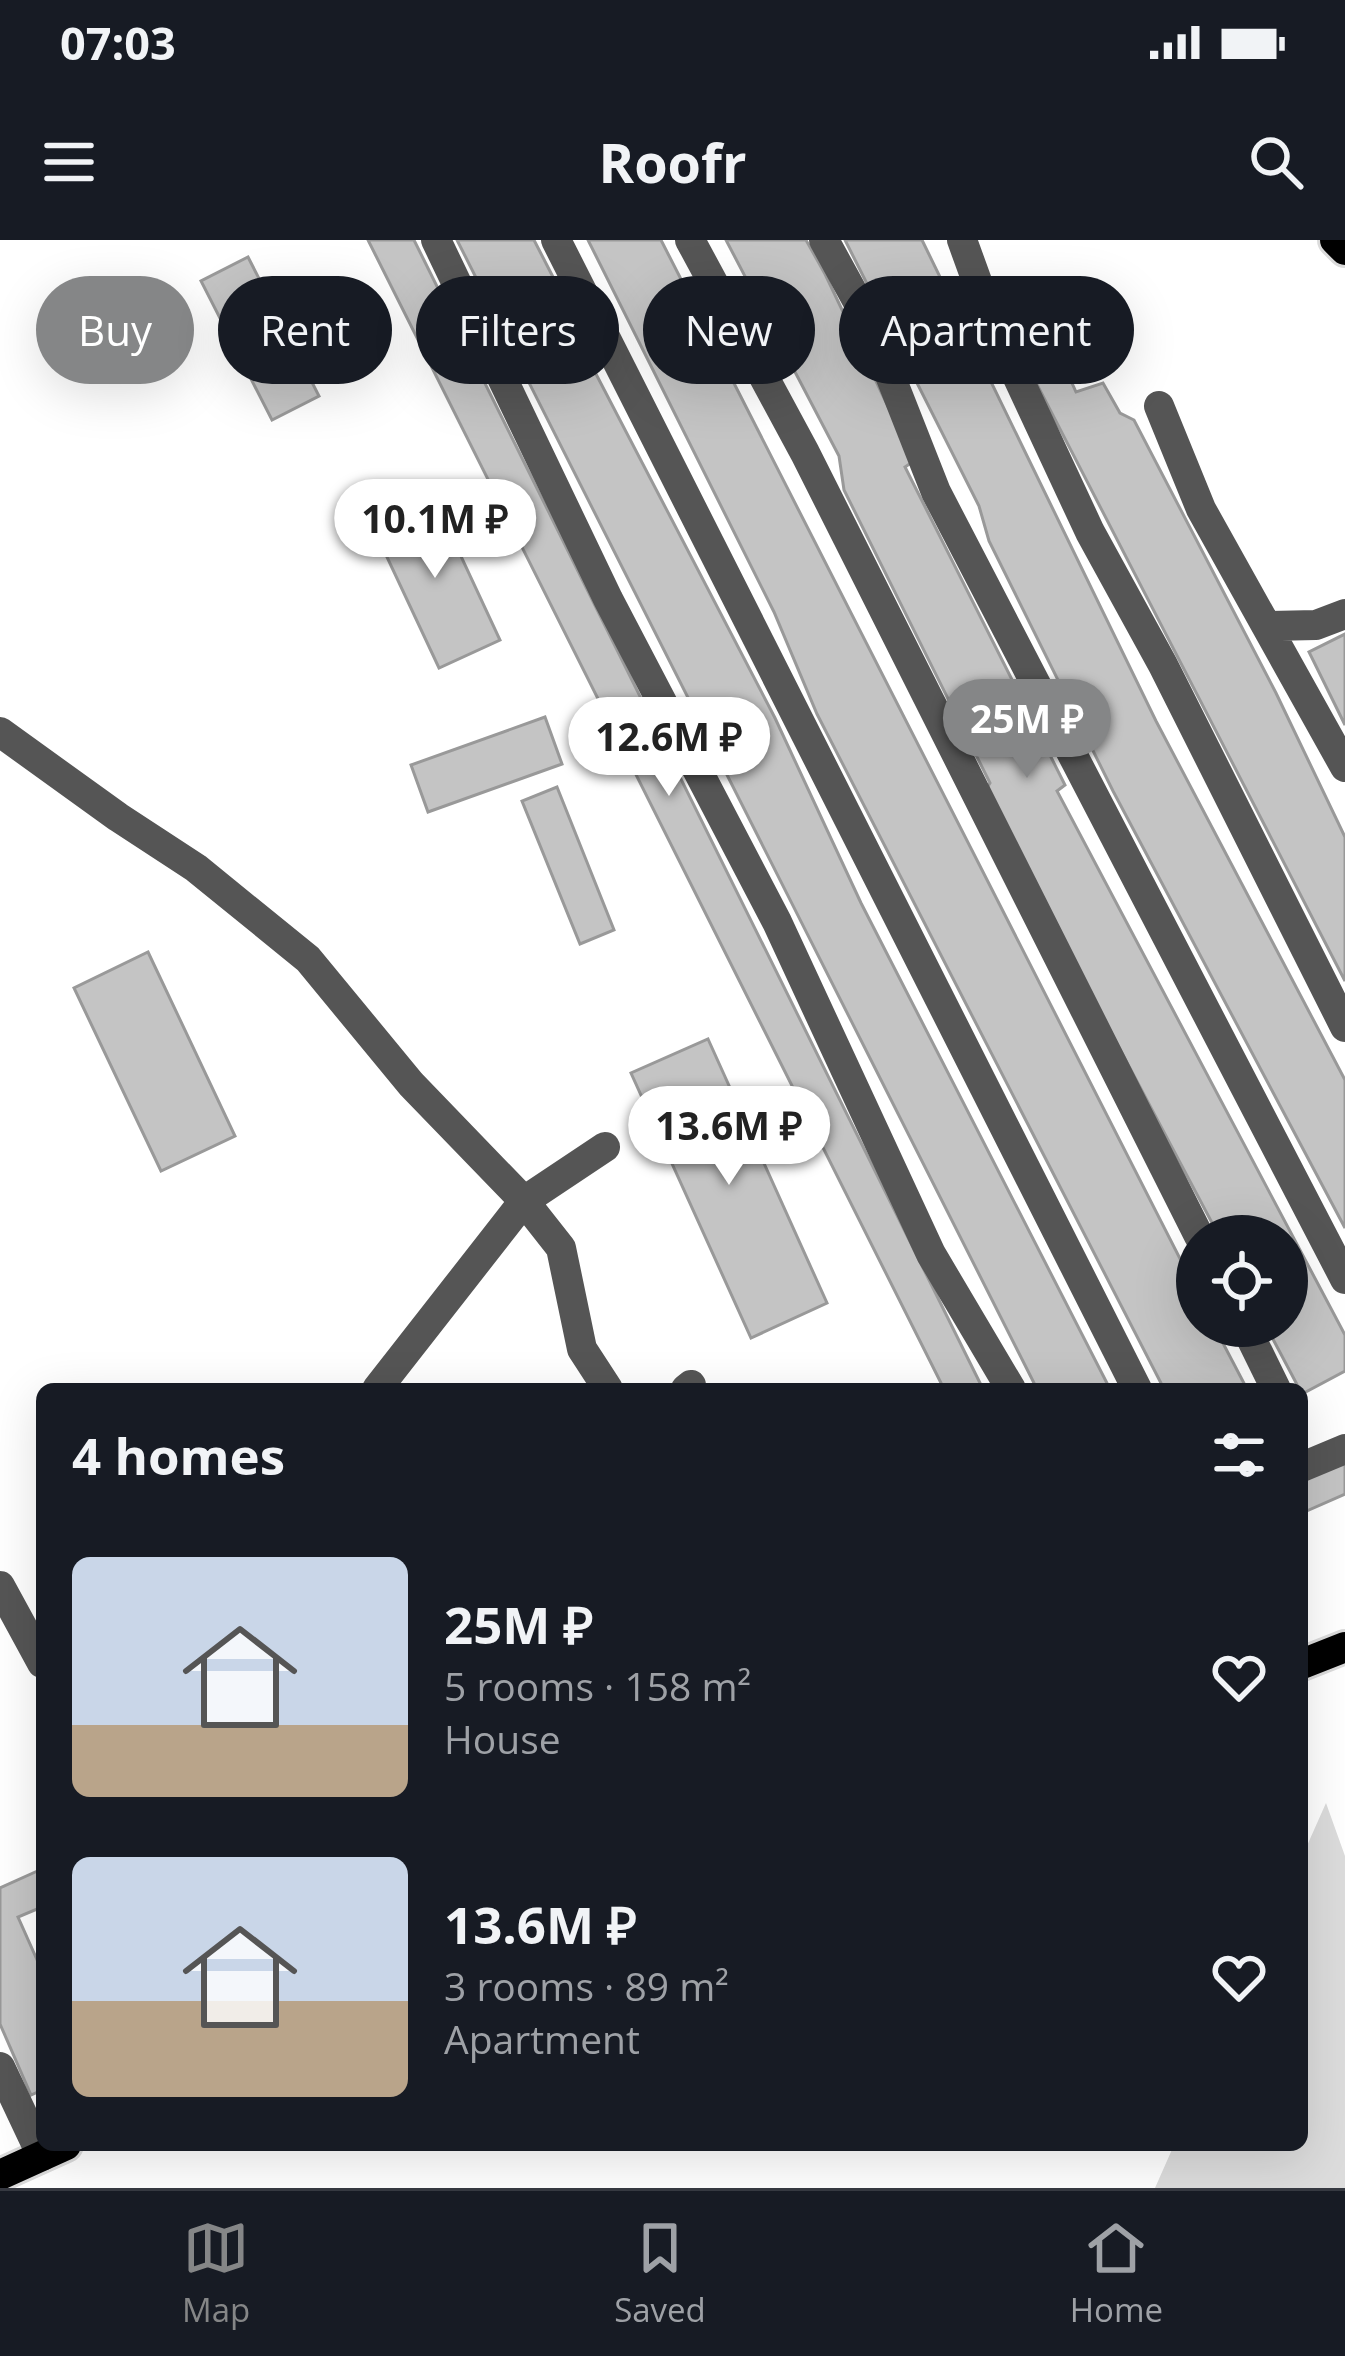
<!DOCTYPE html>
<html lang="en">
<head>
<meta charset="utf-8">
<style>
  :root { --surface:#171b24; --page:#242831; --text:#f1f3f6; --muted:#9ea1a6; --line:#363941; --accent:#858687 }
  body { margin:0; font-family:"Open Sans",sans-serif; background:var(--page); color:var(--text); height:100vh; display:flex; flex-direction:column; font-size:45px; white-space:nowrap }
  * { box-sizing:border-box; margin:0 }
  p { font-size:39px; color:var(--muted) }
  .icon { flex:none; width:66px; height:66px; fill:none; stroke:currentColor; stroke-width:2; stroke-linecap:round; stroke-linejoin:round }
  .map { position:relative; flex:1; overflow:hidden }
  .sheet { position:absolute; left:36px; top:1143px; width:1272px; height:768px; display:flex; flex-direction:column; background:var(--surface); border-radius:18px; box-shadow:0 12px 48px #0002 }
  .sheet>* { flex:none }
  .hud { position:absolute; left:36px; top:36px; width:1275px; height:108px; display:flex; gap:24px }
  .tools { position:absolute; left:1176px; top:975px; display:grid; gap:24px }
  .tools a { display:grid; place-items:center; width:132px; height:132px; border-radius:50%; background:var(--surface); box-shadow:0 12px 48px #0002; font-size:60px }
  .price { position:absolute; translate:-50% -102px; padding:0 27px; border-radius:42px; background:#fff; color:#222; font-size:39px; line-height:78px; filter:drop-shadow(0 3px 6px #0008) }
  .price::after { content:''; position:absolute; left:50%; top:72px; width:36px; height:27px; margin-left:-18px; background:inherit; clip-path:polygon(0 0,100% 0,50% 100%) }
  .price.active { background:var(--accent); color:#fff }
  ul { padding:0; list-style:none }
  li { display:flex; align-items:center; gap:36px; height:300px; padding:0 36px }
  li span { display:grid; place-items:center; flex:none; width:336px; height:240px; border-radius:18px; color:#555 }
  li>.icon { margin-inline-start:auto }
  span .icon { width:144px; height:144px; fill:#fffc; stroke-width:1 }
  li b { font-size:51px }
  h2 { display:flex; justify-content:space-between; align-items:center; height:144px; padding:0 36px; font-size:51px }
  .chip { padding:0 42px; border-radius:54px; background:var(--surface); box-shadow:0 12px 48px #0002; font-size:42px; line-height:108px }
  .chip.active { background:var(--accent); color:#fff }
  .status { display:flex; justify-content:space-between; align-items:center; height:84px; padding:0 60px; background:var(--surface); direction:ltr }
  .status svg { height:33px; fill:currentColor }
  header { display:flex; justify-content:space-between; align-items:center; height:156px; padding:0 36px; background:var(--surface); font-size:54px; font-weight:700 }
  .menu { display:flex; justify-content:space-around; align-items:center; height:168px; border-top:3px solid var(--line); background:var(--surface); font-size:33px; color:var(--muted) }
  .menu a { display:grid; justify-items:center; gap:6px }
  .menu .active { color:var(--accent) }
  .map>svg:first-child { display:block }
  .green { fill:#dcdcdc }
  .building { fill:#c4c4c4; stroke:#999; stroke-width:3 }
  .lines { fill:none; stroke-linecap:round; stroke-linejoin:round }
  .major-casing { stroke:#dbdbdb; stroke-width:36 }
  .minor { stroke:#555; stroke-width:30 }
  .major { stroke:#000; stroke-width:30 }
</style>
</head>
<body>
<div class="status"><b>07:03</b><svg viewBox="0 0 49 12"><path d="M0 12V9h3v3zM5 12V6h3v6zM10 12V3h3v9zM15 12V0h3v12zM26 1h20v11H26zM47 4h2v5h-2z"/></svg></div>
<header><svg class="icon" aria-label="menu" viewBox="0 0 24 24"><path d="M4 6h16M4 12h16M4 18h16"/></svg>Roofr<svg class="icon" aria-label="search" viewBox="0 0 24 24"><circle cx="10" cy="10" r="6"/><path d="M15 15l6 6"/></svg></header>
<div class="map">
<svg width="1345" height="1948" viewBox="0 0 1345 1948">
  <rect width="100%" height="100%" fill="#fff"/>
  <path class="green" d="M 1326,1563 L 1345,1616 L 1345,1948 L 1155,1948 L 1174,1905 L 1302,1905 L 1302,1617 Z"/>
  <path class="building" d="M 368,0 L 414,0 L 983,1149 L 944,1149 Z
    M 457,0 L 534,0 L 553,37 L 558,61 L 775,478 L 861,663 L 1110,1149 L 1037,1149 Z
    M 588,0 L 661,0 L 1197,1052 L 1197,1086 L 1214,1086 L 1247,1149 L 1164,1149 L 817,474 L 774,372 Z
    M 726,0 L 806,0 L 825,34 L 914,221 L 905,227 L 1065,545 L 1057,551 L 1345,1095 L 1345,1131 L 1302,1154 L 1266,1086 L 1287,1086 L 1287,996 L 1219,996 L 984,553 L 990,543 L 844,250 L 839,216 Z
    M 845,0 L 922,0 L 1156,481 L 1345,840 L 1345,988 L 1113,551 L 989,301 L 979,266 Z
    M 248,17 L 319,156 L 272,180 L 201,41 Z
    M 1032,87 L 1048,112 L 1057,110 L 1076,152 L 1103,143 L 1120,173 L 1134,180 L 1276,453 L 1345,597 L 1345,741 L 1013,98 Z
    M 432,254 L 500,400 L 439,428 L 371,283 Z
    M 1345,394 L 1345,485 L 1309,412 Z
    M 545,477 L 562,524 L 428,572 L 411,525 Z
    M 557,547 L 614,690 L 580,704 L 522,561 Z
    M 148,712 L 235,896 L 161,931 L 74,748 Z
    M 708,799 L 827,1063 L 751,1098 L 631,833 Z
    M 1345,1220 L 1345,1254 L 1302,1273 L 1302,1239 Z
    M 42,1629 L 42,1667 L 18,1677 L 42,1731 L 42,1850 L 31,1855 L 0,1784 L 0,1648 Z"/>
  <g class="lines">
    <g class="major-casing">
      <path id="major" d="M 1335,0 L 1345,10
        M 1302,1424 L 1345,1407
        M 0,1935 L 66,1905"/>
    </g>
    <path class="minor" d="M 436,0 L 608,359 L 777,682 L 931,1014 L 1011,1149
      M 556,0 L 1137,1149
      M 690,0 L 805,213 L 1199,996
      M 824,0 L 869,82 L 936,252 L 1345,1039
      M 962,0 L 991,80 L 1090,292 L 1163,425 L 1345,787
      M 1159,166 L 1201,269 L 1345,527
      M 1267,386 L 1316,385 L 1345,374
      M 0,492 L 118,577 L 196,628 L 308,719 L 411,844 L 524,961 L 561,1008 L 582,1109 L 608,1149
      M 1245,1086 L 1276,1149
      M 377,1149 L 524,961 L 605,907
      M 686,1149 L 691,1145
      M 1302,1227 L 1345,1209
      M 0,1346 L 42,1423
      M 0,1827 L 42,1916"/>
    <use href="#major" class="major"/>
  </g>
</svg>
<div class="tools">
<a><svg class="icon" aria-label="locate" viewBox="0 0 24 24"><circle cx="12" cy="12" r="6"/><path d="M12 2v4M12 18v4M2 12h4M18 12h4"/></svg></a>
</div>
<b class="price" style="left:435px;top:341px">10.1M ₽</b>
<b class="price active" style="left:1027px;top:541px">25M ₽</b>
<b class="price" style="left:669px;top:559px">12.6M ₽</b>
<b class="price" style="left:729px;top:948px">13.6M ₽</b>
<div class="hud">
<a class="chip active">Buy</a>
<a class="chip">Rent</a>
<a class="chip">Filters</a>
<a class="chip">New</a>
<a class="chip">Apartment</a>
</div>
<section class="sheet">
<h2>4 homes<svg class="icon" aria-label="filters" viewBox="0 0 24 24"><path d="M4 7h16M4 17h16"/><circle cx="9" cy="7" r="2"/><circle cx="15" cy="17" r="2"/></svg></h2>
<ul>
<li><span style="background:linear-gradient(#c9d6e8 70%,#b9a48a 0)"><svg class="icon" aria-label="home" viewBox="0 0 24 24"><path d="M3 11l9-7 9 7M6 9v11h12V9"/></svg></span><div><b>25M ₽</b><p>5 rooms · 158 m²</p><p>House</p></div><svg class="icon" aria-label="heart" viewBox="0 0 24 24"><path d="M12 20l-8-8c-3-5 5-10 8-4 3-6 11-1 8 4z"/></svg></li>
<li><span style="background:linear-gradient(#c9d6e8 60%,#b9a48a 0)"><svg class="icon" aria-label="home" viewBox="0 0 24 24"><path d="M3 11l9-7 9 7M6 9v11h12V9"/></svg></span><div><b>13.6M ₽</b><p>3 rooms · 89 m²</p><p>Apartment</p></div><svg class="icon" aria-label="heart" viewBox="0 0 24 24"><path d="M12 20l-8-8c-3-5 5-10 8-4 3-6 11-1 8 4z"/></svg></li>
</ul>
</section>
</div>
<nav class="menu">
<a class="active"><svg class="icon" aria-label="map" viewBox="0 0 24 24"><path d="M3 6l6-2 6 2 6-2v14l-6 2-6-2-6 2zM9 4v14M15 6v14"/></svg>Map</a>
<a><svg class="icon" aria-label="saved" viewBox="0 0 24 24"><path d="M7 4h10v16l-5-4-5 4z"/></svg>Saved</a>
<a><svg class="icon" aria-label="home" viewBox="0 0 24 24"><path d="M3 11l9-7 9 7M6 9v11h12V9"/></svg>Home</a>
</nav>
</body>
</html>
